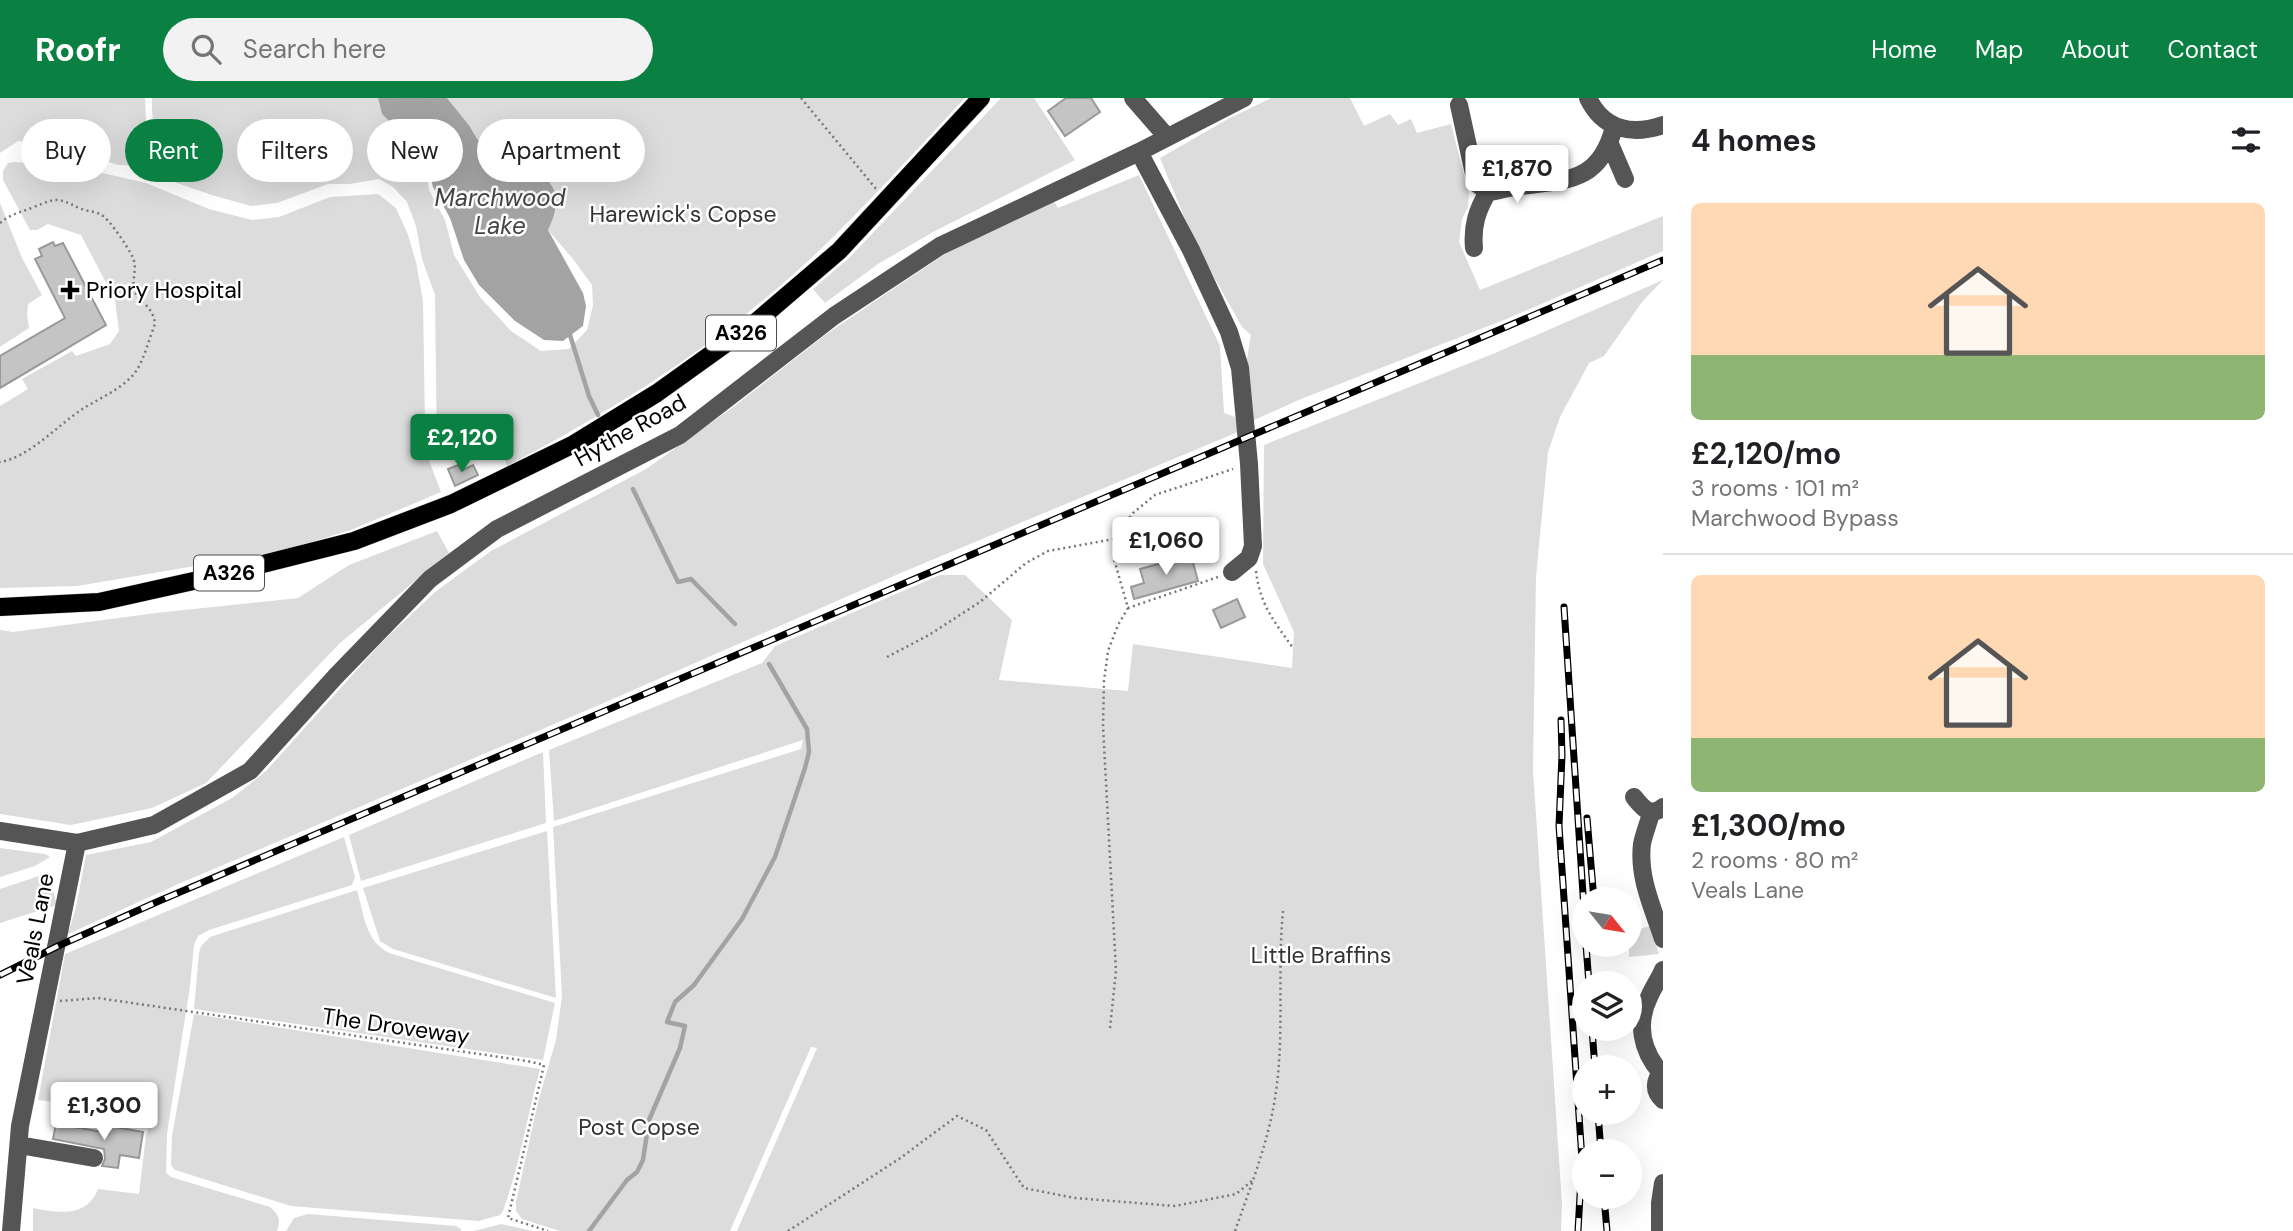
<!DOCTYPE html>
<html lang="en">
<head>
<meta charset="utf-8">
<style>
  :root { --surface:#fff; --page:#f2f2f2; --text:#202124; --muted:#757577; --line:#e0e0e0; --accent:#0b8043 }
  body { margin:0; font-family:"DM Sans",sans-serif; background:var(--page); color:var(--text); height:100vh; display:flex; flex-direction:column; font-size:26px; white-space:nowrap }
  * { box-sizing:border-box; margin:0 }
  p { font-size:23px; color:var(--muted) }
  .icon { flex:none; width:38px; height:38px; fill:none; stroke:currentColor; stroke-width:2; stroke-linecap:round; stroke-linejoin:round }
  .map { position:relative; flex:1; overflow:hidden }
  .details { display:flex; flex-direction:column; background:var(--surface); width:630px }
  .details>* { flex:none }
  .hud { position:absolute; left:21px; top:21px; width:665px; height:63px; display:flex; gap:14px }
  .needle { width:46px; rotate:120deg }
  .tools { position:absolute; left:1572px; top:789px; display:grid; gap:14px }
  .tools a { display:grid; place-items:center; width:70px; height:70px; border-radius:50%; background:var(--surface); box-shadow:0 7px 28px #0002; font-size:35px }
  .price { position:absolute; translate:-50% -60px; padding:0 16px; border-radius:7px; background:#fff; color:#222; font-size:23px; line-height:46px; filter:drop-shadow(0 2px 4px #0008) }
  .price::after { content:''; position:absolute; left:50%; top:42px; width:21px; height:16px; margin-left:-10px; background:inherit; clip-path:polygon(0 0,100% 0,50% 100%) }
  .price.active { background:var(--accent); color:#fff }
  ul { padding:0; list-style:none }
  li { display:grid; align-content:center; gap:14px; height:371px; padding:0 28px }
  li+li { border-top:2px solid var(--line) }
  li span { display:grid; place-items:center; height:217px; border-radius:10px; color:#555 }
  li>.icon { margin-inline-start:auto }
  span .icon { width:126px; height:126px; fill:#fffc; stroke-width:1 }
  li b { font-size:30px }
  h2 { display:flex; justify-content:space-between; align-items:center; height:84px; padding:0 28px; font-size:30px }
  .chip { padding:0 24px; border-radius:32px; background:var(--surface); box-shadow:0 7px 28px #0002; font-size:24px; line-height:63px }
  .chip.active { background:var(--accent); color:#fff }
  header { display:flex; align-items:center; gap:42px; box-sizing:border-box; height:98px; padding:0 35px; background:var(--accent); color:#fff }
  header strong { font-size:33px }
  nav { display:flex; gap:38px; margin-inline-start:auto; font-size:24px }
  .search { width:490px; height:63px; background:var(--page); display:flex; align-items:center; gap:18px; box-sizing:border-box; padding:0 24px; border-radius:38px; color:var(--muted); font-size:26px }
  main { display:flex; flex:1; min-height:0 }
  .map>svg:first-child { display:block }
  .green { fill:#dcdcdc }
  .water { fill:#a3a3a3 }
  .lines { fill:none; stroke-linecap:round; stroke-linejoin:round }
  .stream { stroke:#a3a3a3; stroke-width:4.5 }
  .building { fill:#c4c4c4; stroke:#999; stroke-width:2 }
  .major-casing { stroke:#dbdbdb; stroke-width:19 }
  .path { stroke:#777; stroke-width:2.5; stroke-dasharray:2 3.5; stroke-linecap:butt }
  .minor { stroke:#555; stroke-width:18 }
  .major { stroke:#000; stroke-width:18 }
  .rail-casing { stroke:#000; stroke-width:7 }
  .rail { stroke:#fff; stroke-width:4.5; stroke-dasharray:13; stroke-linecap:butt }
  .poi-dot { fill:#000; stroke:#fff; stroke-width:2.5 }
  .labels { text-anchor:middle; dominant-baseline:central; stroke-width:5; stroke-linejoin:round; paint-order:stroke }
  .shield { fill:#fff; stroke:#4c4c4c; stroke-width:2 }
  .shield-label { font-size:21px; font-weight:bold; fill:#000 }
  .park-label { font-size:23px; fill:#333; stroke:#fff }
  .poi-label { font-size:23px; fill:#000; stroke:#fff; text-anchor:start }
  .street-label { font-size:23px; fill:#000; stroke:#fff }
  .water-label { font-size:24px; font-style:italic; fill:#444; stroke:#fff }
</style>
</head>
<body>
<header>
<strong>Roofr</strong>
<div class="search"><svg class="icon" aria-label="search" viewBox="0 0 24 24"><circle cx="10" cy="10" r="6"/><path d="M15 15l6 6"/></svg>Search here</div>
<nav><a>Home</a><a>Map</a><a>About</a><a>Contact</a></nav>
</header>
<main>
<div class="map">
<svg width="1663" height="1133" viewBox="0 0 1663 1133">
  <rect width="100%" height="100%" fill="#fff"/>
  <path class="green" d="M 0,0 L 145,0 L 148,68 L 118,67 L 67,50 L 18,43 L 0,55 Z
    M 152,0 L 378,0 L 382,16 L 425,59 L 429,92 L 445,122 L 454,157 L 480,199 L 511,233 L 541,253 L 569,251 L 587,232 L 593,207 L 592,187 L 573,161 L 548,132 C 581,68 511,74 480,44 C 475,39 472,31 468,26 C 461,17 454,9 447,0 L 965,0 C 920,48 876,97 829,143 C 734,236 624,307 507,368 L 495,325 L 469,337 L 437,359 L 435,197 L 422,161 L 416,128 L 407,104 L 393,89 L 379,81 L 350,86 L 328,86 L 277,105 L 251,108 L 215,98 L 168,82 C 158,57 151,27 152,0 Z
    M 1001,0 L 1034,0 L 1075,62 L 935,133 L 878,166 L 825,205 L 813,191 L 850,159 Z
    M 1271,0 L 1350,0 L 1364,28 L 1390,16 L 1398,27 L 1411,21 L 1417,35 L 1451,26 L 1469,97 L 1468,109 L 1462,121 L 1459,144 L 1480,192 L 1663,118 L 1663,153 L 1509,220 L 1301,301 L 1252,323 L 1247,261 L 1251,237 L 1242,229 L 1194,143 L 1160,60 L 1228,21 Z
    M 14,64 L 72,68 L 146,85 L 209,111 L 252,122 L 279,119 L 330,99 L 378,96 L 396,110 L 408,137 L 416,164 L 423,203 L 425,327 L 428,360 L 441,394 L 351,432 L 278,454 L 77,488 L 0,490 L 0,308 L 28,291 L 22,281 L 72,253 L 76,258 L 110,246 L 119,233 L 115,202 L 81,137 L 48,126 L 37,132 L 30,132 L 3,82 L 3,73 L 8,65 Z
    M 1139,77 L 1220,248 L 1224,315 L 1235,319 L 1238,334 L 903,474 L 606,604 L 176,787 L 68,836 L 76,809 L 86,757 L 151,744 L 232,700 L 266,673 L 381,545 L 435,494 L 491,453 L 646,371 L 736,307 L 825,237 L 945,156 L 1052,100 L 1058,110 Z
    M 0,105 L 22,160 L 42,197 L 28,206 L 27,216 L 29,230 L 0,249 Z
    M 1663,182 L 1642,204 L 1604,258 L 1589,265 L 1560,319 L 1548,354 L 1536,479 L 1533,672 L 1562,1106 L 1561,1133 L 737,1133 L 817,950 L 811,949 L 730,1133 L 560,1133 L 522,1121 L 516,1113 L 516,1104 L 538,1004 L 556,942 L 562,898 L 553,729 L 801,651 L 803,642 L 554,723 L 549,652 L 762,565 L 775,548 L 940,477 L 965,477 L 1012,522 L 999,582 L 1128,593 L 1133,546 L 1292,570 L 1294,534 L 1263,466 L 1264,347 L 1495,255 Z
    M 437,433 L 449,455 L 340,545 L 206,685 L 152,710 L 71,727 L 0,716 L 0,532 L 13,534 L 156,515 L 298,500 L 349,467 Z
    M 543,654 L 546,725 L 361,783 L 349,737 Z
    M 547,733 L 556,900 L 393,851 L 380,843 L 363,790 Z
    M 344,739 L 355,779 L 352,787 L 209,832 L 198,838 L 194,847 L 190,888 L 167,1036 L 166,1075 L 171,1079 L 270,1109 C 279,1117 281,1121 277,1133 L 33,1133 L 33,1110 C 58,1115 87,1120 98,1091 L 139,1096 L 146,1037 L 155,1015 L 38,1002 L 65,856 Z
    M 0,750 L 45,756 L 50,759 L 35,768 L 0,779 Z
    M 48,775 L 57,807 L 0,825 L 0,791 Z
    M 357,792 C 364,816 365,843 389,855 L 555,905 L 543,962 L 194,911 L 199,855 L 201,848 L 210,839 Z
    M 1650,828 L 1659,856 L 1629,859 L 1629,834 Z
    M 194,916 L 540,971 C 527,1019 520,1066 503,1113 L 500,1117 L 479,1123 L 291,1108 L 175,1072 L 171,1067 L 172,1038 Z
    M 308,1116 L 456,1128 L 461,1131 L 461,1133 L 286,1133 L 294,1120 Z
    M 501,1126 L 533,1133 L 474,1133 Z"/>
  <path class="water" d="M 378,0 L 447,0 C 454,9 461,17 468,26 C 472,31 475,39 480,44 C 511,74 580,67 548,132 L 583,195 L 586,208 L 583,228 L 563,243 L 544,242 L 515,223 L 479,187 L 464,162 L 450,120 L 433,89 L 425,59 L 382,16 Z"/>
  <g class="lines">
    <path class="stream" d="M 570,237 L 589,298 L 598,317
      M 633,391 L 678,484 L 691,481 L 735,526
      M 589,1133 L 627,1082 L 637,1074 L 643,1062 L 649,1022 L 680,950 L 685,928 L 667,924 L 675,904 L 694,887 L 742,821 L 775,759 L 805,670 L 809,654 L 807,631 L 769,566"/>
  </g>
  <path class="building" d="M 1066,0 L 1091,0 L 1100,14 L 1065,38 L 1048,13 Z
    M 53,144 L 55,148 L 63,145 L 106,227 L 0,290 L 0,258 L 65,220 L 35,161 L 42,158 L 39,151 Z
    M 458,367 L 461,373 L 473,367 L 478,377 L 455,388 L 448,371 Z
    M 1191,457 L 1198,483 L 1134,501 L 1131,489 L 1144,485 L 1140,471 Z
    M 1237,501 L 1245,519 L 1221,530 L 1213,512 Z
    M 56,1026 L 109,1035 L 110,1028 L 143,1034 L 139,1060 L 120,1057 L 118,1070 L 102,1068 L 105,1061 L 104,1051 L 53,1041 Z"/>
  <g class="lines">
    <g class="major-casing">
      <path id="major" d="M 0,509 L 99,504 L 207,480 L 354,443 L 451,406 L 574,346 L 657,295 L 756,224 L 839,153 L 981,0"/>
    </g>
    <path class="path" d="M 801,0 L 877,92
      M 0,125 C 10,116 22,114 34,109 C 56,100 57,99 79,110 C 85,113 93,113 100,116 C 109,120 127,148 132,158 C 138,168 132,180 134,190 C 137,205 153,206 155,226 C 149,241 144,263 134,276 C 119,293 99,300 81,312 C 57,328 28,360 0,364
      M 1256,473 C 1260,507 1274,523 1293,550
      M 1218,479 L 1128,510 L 1114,461 L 1114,441 L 1133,415 L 1155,397 L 1233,371
      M 887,559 L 929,537 L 980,504 L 1026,465 L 1048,453 L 1114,441
      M 60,903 L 98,900 L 527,963 L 544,967 L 508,1120 L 548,1133
      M 1110,930 L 1116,873 L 1103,628 L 1104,583 L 1108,553 L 1118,527 L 1128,510
      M 788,1133 L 899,1061 L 957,1018 L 986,1032 L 1024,1090 L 1075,1100 L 1175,1108 L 1236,1096 L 1253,1082
      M 1235,1133 C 1250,1090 1268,1045 1275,1000 C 1285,938 1277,875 1283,813"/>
    <path class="minor" d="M 1133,0 L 1167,39
      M 1588,0 C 1603,31 1631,38 1663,27
      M 1459,7 L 1476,85 L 1488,94 C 1499,93 1509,89 1520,88 C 1568,82 1600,84 1614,29
      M 1610,46 L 1625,81
      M 1139,54 L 1191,152 L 1229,234 L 1240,270 L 1249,366 L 1253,448 L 1249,460 L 1232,474
      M 1474,150 C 1472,128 1477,112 1488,94
      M 1634,699 C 1642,709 1650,720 1663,709
      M 1651,714 C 1649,725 1644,735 1642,746 C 1638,780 1653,810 1663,841
      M 0,733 L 77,745 L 154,727 L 250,673 L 336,578 L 430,481 L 497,431 L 680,337 L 834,218 L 940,148 L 1139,54 L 1244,0
      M 1663,973 C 1654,982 1653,993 1663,1002
      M 1661,975 C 1641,952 1636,925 1650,897 C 1654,888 1660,880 1663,872
      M 19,1047 L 94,1060
      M 11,1133 L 20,1028 L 77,745
      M 1660,1133 L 1660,1105 L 1663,1085"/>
    <use href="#major" class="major"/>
    <g class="rail-casing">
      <path id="rail" d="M 1564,509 L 1584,811
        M 1561,622 L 1562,657 L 1559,728 L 1584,1090
        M 1587,720 L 1594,802
        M 1586,847 L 1589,886
        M 0,877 L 58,848 L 159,803 L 1663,162
        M 1592,931 L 1595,970
        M 1598,1015 L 1601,1054
        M 1604,1099 L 1607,1133
        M 1578,1133 L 1581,1080"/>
    </g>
    <use href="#rail" class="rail"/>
  </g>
  <path class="poi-dot" d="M66.5 181.5h7v7h7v7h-7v7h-7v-7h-7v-7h7z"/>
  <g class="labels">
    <g class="shield">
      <rect x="706" y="217.5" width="70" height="35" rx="5"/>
      <rect x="194" y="457.5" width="70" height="35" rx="5"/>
    </g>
    <g class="shield-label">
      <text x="741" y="235">A326</text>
      <text x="229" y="475">A326</text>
    </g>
    <g class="park-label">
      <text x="683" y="116">Harewick's Copse</text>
      <text x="1321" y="857">Little Braffins</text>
      <text x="639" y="1029">Post Copse</text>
    </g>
    <g class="poi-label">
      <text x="86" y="192">Priory Hospital</text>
    </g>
    <g class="street-label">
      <text transform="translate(630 332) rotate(-29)">Hythe Road</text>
      <text transform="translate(35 831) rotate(-79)">Veals Lane</text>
      <text transform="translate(396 928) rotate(8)">The Droveway</text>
    </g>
    <g class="water-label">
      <text x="500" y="99">Marchwood<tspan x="500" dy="28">Lake</tspan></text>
    </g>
  </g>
</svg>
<div class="tools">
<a><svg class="needle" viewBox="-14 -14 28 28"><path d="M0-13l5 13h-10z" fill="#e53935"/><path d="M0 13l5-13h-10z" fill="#757577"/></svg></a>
<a><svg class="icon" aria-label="layers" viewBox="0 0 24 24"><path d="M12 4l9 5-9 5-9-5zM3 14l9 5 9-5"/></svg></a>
<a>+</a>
<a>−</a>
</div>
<b class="price" style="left:1517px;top:107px">£1,870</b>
<b class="price active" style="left:462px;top:376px">£2,120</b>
<b class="price" style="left:1166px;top:479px">£1,060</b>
<b class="price" style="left:104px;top:1044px">£1,300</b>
<div class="hud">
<a class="chip">Buy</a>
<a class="chip active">Rent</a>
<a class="chip">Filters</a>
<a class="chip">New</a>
<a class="chip">Apartment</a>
</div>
</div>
<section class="details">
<h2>4 homes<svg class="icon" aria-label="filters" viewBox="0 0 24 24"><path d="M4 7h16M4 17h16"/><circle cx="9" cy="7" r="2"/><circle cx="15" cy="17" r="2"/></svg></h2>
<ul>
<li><span style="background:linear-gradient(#ffd9b3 70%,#8fb573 0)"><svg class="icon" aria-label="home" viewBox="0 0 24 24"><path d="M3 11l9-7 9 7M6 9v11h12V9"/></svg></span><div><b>£2,120/mo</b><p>3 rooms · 101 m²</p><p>Marchwood Bypass</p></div></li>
<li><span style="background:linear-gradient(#ffd9b3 75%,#8fb573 0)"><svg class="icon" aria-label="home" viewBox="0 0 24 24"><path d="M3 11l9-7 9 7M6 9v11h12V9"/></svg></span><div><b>£1,300/mo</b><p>2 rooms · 80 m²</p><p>Veals Lane</p></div></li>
</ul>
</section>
</main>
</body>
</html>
